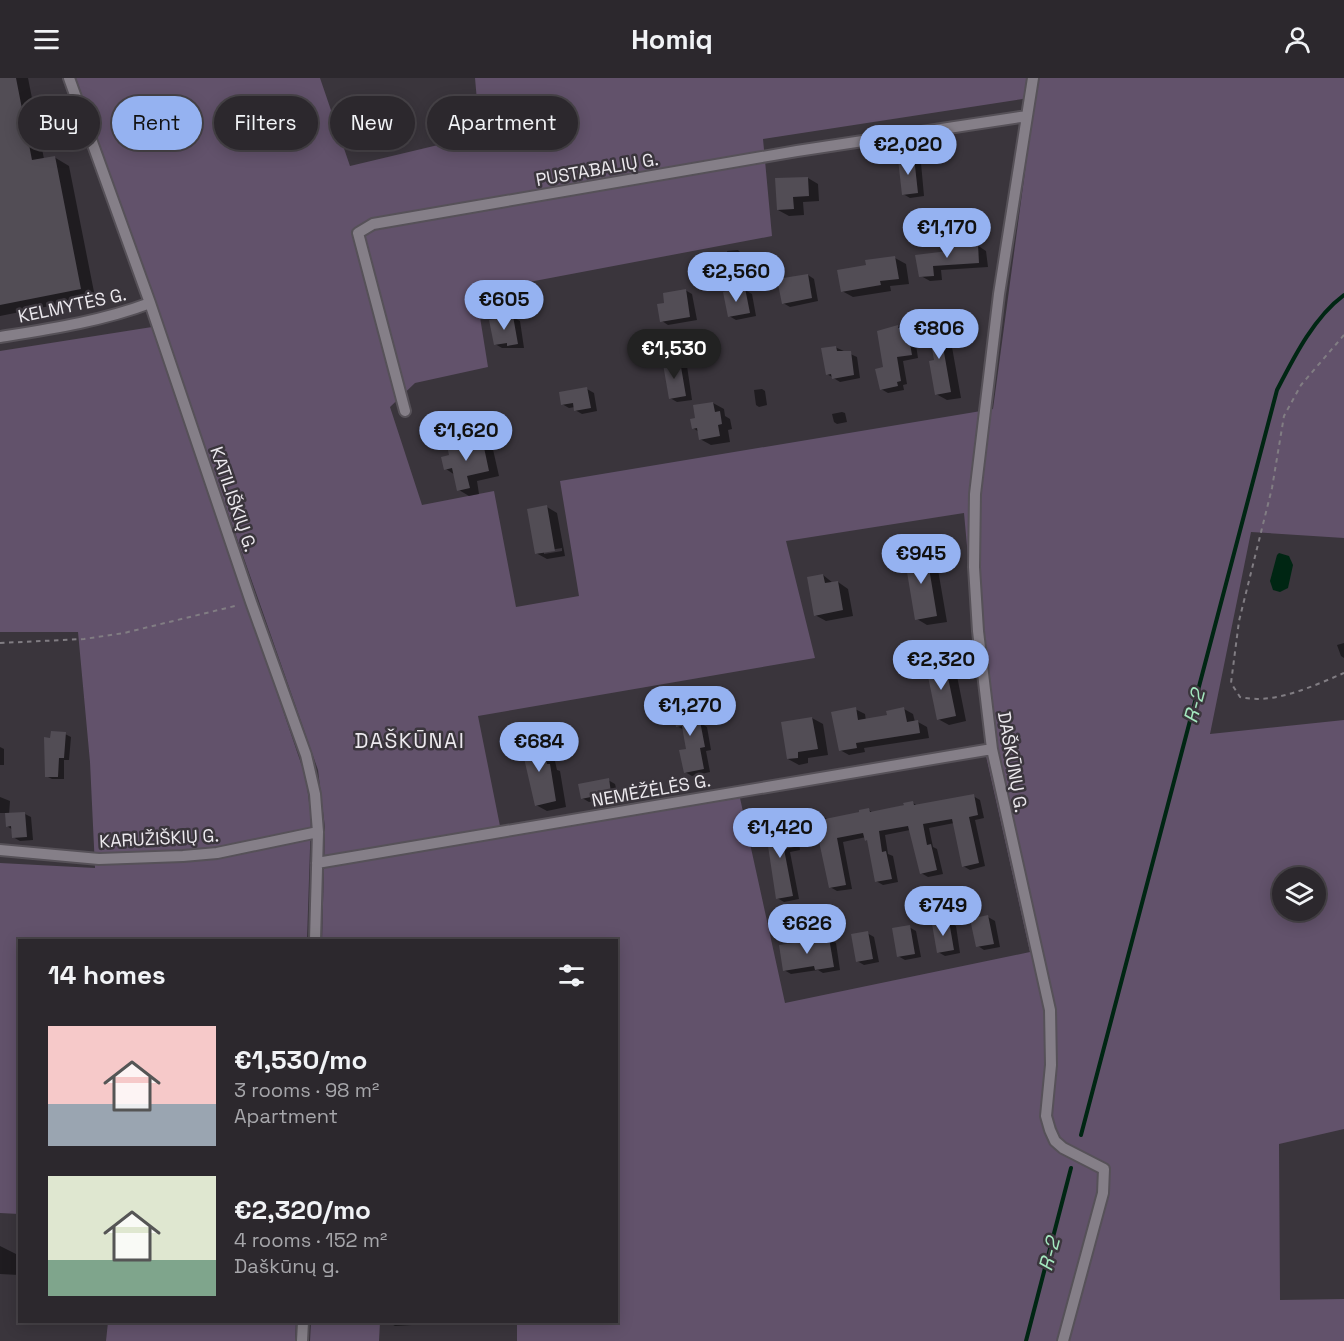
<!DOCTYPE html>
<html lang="en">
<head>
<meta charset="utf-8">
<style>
  :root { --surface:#2c282d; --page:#383439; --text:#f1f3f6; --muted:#a6a6aa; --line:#484449; --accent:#95b2f1 }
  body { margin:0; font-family:"Space Grotesk",sans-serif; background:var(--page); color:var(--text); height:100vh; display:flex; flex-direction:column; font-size:22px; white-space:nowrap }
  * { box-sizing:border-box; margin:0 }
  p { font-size:20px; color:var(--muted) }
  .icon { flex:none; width:33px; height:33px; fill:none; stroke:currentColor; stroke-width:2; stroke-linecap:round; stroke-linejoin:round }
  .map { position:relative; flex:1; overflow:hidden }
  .details { position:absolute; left:18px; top:861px; width:600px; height:384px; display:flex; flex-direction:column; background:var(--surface); border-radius:0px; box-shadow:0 3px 15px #0003,0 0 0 2px var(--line) }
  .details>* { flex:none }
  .hud { position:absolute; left:18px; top:18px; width:600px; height:54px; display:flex; gap:12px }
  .controls { position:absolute; left:1272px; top:789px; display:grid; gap:12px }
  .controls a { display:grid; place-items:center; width:54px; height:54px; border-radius:50%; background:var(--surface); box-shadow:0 3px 15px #0003,0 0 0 2px var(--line); font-size:30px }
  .price { position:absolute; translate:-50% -51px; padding:0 14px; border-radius:21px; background:var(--accent); color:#111; font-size:20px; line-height:39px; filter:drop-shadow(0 2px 3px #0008) }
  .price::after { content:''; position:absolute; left:50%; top:36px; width:18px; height:14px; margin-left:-9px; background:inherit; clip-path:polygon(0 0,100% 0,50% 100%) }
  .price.on { background:#222; color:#fff }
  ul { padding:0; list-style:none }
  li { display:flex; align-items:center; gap:18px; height:150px; padding:0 30px }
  li span { display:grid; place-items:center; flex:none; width:168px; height:120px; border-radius:0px; color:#555 }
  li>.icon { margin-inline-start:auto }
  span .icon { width:72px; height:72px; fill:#fffc; stroke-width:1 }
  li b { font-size:26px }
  h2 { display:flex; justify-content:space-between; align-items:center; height:72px; padding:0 30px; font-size:26px }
  .pill { padding:0 21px; border-radius:27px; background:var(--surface); box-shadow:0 3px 15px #0003,0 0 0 2px var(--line); font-size:21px; line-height:54px }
  .pill.on { background:var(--accent); color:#111 }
  header { display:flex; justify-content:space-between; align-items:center; height:78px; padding:0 30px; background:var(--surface); font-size:27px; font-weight:800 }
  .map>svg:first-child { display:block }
  .green { fill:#62526b; fill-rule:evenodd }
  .water { fill:#002613 }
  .shadow { fill:#0007; fill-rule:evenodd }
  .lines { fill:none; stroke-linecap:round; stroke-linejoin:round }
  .stream { stroke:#002613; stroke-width:4 }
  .building { fill:#524d55 }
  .street-casing { stroke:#565158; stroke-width:14 }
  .path { stroke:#817d83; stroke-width:2; stroke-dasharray:4.5 4.5; stroke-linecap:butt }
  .street { stroke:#857f88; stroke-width:10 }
  .labels { text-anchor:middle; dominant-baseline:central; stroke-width:5; stroke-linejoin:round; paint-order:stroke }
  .street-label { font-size:18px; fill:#ece9ee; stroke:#3a353c }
  .water-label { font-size:20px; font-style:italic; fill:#a4e8bf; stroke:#3a353c }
  .quarter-label { font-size:21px; letter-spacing:1.5px; fill:#ece9ee; stroke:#3a353c }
</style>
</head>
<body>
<header><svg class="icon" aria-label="menu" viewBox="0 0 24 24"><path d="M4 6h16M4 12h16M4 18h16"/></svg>Homiq<svg class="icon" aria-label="person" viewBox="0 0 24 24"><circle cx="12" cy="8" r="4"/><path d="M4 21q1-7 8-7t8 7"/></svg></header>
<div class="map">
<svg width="1344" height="1263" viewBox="0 0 1344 1263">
  <rect width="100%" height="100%" fill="#3a353c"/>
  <path class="green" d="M 76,0 L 320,0 L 350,88 L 480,57 L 475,0 L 1344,0 L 1344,460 L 1251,454 L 1210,656 L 1344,642 L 1344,1051 L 1279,1066 L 1280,1222 L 1344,1221 L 1344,1263 L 517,1263 L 517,1244 L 616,1244 L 616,862 L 322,862 L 325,750 L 318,692 ZM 1035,19 L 993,331 L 560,403 L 579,518 L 516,529 L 494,413 L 422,427 L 390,329 L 415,305 L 488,289 L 476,214 L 772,158 L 763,61 ZM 964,435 L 986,678 L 1030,874 L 785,925 L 740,720 L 502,758 L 478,638 L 815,580 L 786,463 ZM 1282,800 L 1316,800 L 1316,832 L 1282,832 Z
    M 152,249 L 306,700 L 311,740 L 307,862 L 20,862 L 19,1136 L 0,1135 L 0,785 L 95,790 L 90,684 L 78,554 L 0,554 L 0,273 Z
    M 108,1244 L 296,1244 L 295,1263 L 106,1263 Z
    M 311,1244 L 380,1244 L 379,1263 L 310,1263 Z"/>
  <path class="water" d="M 1279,475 L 1289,478 L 1293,487 L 1288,510 L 1280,514 L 1273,512 L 1270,503 L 1277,477 Z"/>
  <path class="shadow" d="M 0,0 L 28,0 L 44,81 L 54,79 L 69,88 L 95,219 L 0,238 Z
    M 914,81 L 921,85 L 924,118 L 910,120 L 903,116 Z
    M 808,100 L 818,106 L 819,123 L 803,124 L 804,137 L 789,138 L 778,132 Z
    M 977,167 L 986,173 L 988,189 L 941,192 L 942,202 L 930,203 L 921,198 L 949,175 Z
    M 738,172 L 740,174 L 741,185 L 731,186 L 729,184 L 727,173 Z
    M 895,180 L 906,186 L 909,206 L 890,208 L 891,213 L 853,219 L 842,213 L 868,188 Z
    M 808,197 L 814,201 L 818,223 L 790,229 L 783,225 Z
    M 685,212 L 692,216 L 697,242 L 668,247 L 662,243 Z
    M 745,212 L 752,216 L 756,238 L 736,242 L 729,238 Z
    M 513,239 L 520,243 L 524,270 L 502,270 L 495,266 Z
    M 943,246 L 954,252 L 957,268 L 952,269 L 961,320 L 947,322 L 936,316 L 935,283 Z
    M 897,248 L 901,251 L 907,250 L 914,254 L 918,280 L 903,283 L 907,306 L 903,307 L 904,312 L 888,315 L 881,311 Z
    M 835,269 L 857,279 L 860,300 L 840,304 L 827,296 Z
    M 680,284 L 687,288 L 692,322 L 677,324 L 670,320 Z
    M 587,311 L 594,315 L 597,333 L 582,336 L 575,332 L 575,329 L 569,330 L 562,326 Z
    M 762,311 L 765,313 L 767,327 L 759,329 L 756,327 L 754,312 Z
    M 713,325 L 724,331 L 725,338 L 730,341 L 732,351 L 728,352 L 730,364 L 711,367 L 700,361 L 699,354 L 693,350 L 697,341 Z
    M 842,334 L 845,335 L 847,344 L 837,346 L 834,344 L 832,336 Z
    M 481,361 L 492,367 L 499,398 L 477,403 L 479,416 L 469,418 L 459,412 L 455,397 L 446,391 Z
    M 547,429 L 557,435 L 565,478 L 547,481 L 536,475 ZM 562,470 L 562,473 L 544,476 L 544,473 Z
    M 926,474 L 936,480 L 947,544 L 927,547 L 917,541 Z
    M 823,497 L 833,505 L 838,504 L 848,511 L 853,538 L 826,543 L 815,537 Z
    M 1344,565 L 1344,580 L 1341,578 L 1337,567 Z
    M 945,587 L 956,593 L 966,643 L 949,647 L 938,641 Z
    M 692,625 L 698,629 L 702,646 L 707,649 L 711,672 L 706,673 L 710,694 L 692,698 L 685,694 L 688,672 L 684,652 L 677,648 Z
    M 855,631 L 865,636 L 866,643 L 888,638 L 904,631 L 913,636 L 915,644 L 918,644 L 927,649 L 929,660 L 864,670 L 865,674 L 849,677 L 840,672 Z
    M 812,640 L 823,646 L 828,677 L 808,680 L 808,685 L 799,687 L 788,681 Z
    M 65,656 L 71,659 L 69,682 L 64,682 L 64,701 L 52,701 L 46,698 L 52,661 Z
    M 541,664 L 552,670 L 557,692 L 560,693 L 566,729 L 547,733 L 536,727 Z
    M 0,669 L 4,671 L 4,687 L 0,687 Z
    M 608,702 L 615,706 L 618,718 L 589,724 L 582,720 Z
    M 973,718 L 980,722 L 984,740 L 975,742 L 985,788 L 970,792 L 963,788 L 954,745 L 929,750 L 933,769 L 937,771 L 943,796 L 928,799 L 921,795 L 910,752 L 885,757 L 888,776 L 893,778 L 898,804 L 883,807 L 876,803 L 868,763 L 866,759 L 843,764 L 852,811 L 837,813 L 830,809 L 824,739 L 829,742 L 869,732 L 873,735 L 913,725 L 918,728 Z
    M 0,719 L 10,723 L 9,737 L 25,736 L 31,739 L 33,762 L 20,763 L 13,759 L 13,752 L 7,748 L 6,735 L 0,735 Z
    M 775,748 L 780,751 L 791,750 L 798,754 L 800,772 L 790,774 L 799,821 L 784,824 L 777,820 Z
    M 988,839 L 995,843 L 1000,869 L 984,872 L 978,868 Z
    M 949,844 L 956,848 L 960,875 L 945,878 L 938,874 Z
    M 909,849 L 916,853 L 921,879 L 905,882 L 898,878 Z
    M 867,855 L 874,859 L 879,884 L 864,887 L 857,883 Z
    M 829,861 L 836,865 L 840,892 L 823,895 L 818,892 L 791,896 L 784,892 Z
    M 0,1168 L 20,1178 L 19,1197 L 0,1196 Z
    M 388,1244 L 412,1244 L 412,1247 L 395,1248 Z"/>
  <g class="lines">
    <path class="stream" d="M 1081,1057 L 1277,312 C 1294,279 1314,239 1344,217
      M 1026,1263 L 1071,1090"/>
  </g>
  <path class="building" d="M 0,0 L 16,0 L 32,82 L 55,78 L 81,211 L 0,227 Z
    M 914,79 L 918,115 L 902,117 L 898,81 Z
    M 808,99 L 809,118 L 793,119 L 794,131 L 777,132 L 775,100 Z
    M 978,166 L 979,185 L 933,188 L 934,198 L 919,199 L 915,177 L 948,173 L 947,168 Z
    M 895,178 L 899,201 L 880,203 L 881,207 L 841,214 L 837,192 L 866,187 L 865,182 Z
    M 808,196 L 812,220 L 782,226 L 777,201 Z
    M 745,210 L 750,235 L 728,239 L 723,214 Z
    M 686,211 L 690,239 L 660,244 L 657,226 L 664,225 L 663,215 Z
    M 513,238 L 518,266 L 507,268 L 507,265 L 494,267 L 489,242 Z
    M 943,244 L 947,263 L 942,263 L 951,314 L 935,317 L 929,283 L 934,282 L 928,247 Z
    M 898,247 L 898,250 L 907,248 L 912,277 L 897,279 L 901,303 L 897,304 L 898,308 L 880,312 L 875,291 L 883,289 L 877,253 Z
    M 836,268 L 837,273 L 851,273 L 854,297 L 832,301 L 831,296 L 826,297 L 821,270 Z
    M 680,283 L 686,318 L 669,321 L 663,286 Z
    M 587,309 L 591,330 L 574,333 L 573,325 L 561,327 L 559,314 Z
    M 713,324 L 715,334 L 720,333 L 722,346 L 718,347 L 720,358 L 699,362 L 697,350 L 692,351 L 690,341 L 695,340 L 693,327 Z
    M 482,360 L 489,393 L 467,398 L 470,410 L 457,413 L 452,390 L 444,392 L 441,379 L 449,377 L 447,368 Z
    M 547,427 L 555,473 L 535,476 L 527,431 Z
    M 926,472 L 937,538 L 915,542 L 904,476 Z
    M 823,496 L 825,505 L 838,503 L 843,532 L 814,538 L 807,499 Z
    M 945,585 L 956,638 L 937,642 L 926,589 Z
    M 692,623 L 696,644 L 700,643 L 705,669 L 700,670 L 704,691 L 684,695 L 679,672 L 686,671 L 684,660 L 682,648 L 676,649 L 672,627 Z
    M 856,629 L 858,642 L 887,637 L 886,633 L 904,629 L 907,644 L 918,642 L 920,655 L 856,665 L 857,670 L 839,673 L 831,634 Z
    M 812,639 L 818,671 L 798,674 L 798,680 L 787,681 L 781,644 Z
    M 51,653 L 66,654 L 64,680 L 59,680 L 58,699 L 45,699 L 44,659 L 50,660 Z
    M 542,662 L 547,686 L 550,686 L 556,723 L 535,728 L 521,667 Z
    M 609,700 L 611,715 L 581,721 L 578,706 Z
    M 974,716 L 978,737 L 969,739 L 979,785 L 962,789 L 952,741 L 923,746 L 927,767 L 931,766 L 937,792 L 920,796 L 908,748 L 879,753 L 882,774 L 886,773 L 892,801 L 875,804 L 867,762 L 865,763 L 863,755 L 837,760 L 846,807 L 829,810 L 814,740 L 824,738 L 825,741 L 859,734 L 859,732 L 869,730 L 870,734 L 904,727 L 903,725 L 913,723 L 914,727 Z
    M 25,734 L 27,759 L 12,760 L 11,748 L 6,749 L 5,735 Z
    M 775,747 L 775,750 L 791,748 L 794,769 L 784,771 L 793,818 L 776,821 L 765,748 Z
    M 988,837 L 994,866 L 976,869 L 970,841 Z
    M 949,843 L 954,872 L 937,875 L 932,846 Z
    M 910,847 L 915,876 L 897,879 L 892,850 Z
    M 868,853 L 873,881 L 856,884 L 851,856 Z
    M 829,860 L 834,889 L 815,892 L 814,888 L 783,893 L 779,867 Z"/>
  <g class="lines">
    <g class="street-casing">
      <path id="street" d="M 69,0 L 150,225 L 251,524 L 306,677 L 315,716 L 318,754 L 315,862
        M 1033,0 L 999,216 L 975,416 L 974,489 L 978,553 L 992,671 L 1050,932 L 1051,987 L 1046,1038 L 1050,1052 L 1055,1063 L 1063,1070 L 1104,1091 L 1103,1115 L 1063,1263
        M 0,259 C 50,251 103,243 150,225
        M 405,333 L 358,155 L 373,146 L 797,73 L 1027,38
        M 0,772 L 99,781 L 183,778 L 217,775 L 318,754
        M 317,785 L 992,671
        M 302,1263 L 303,1244"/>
    </g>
    <path class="path" d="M 1344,257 L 1301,307 L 1284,338 L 1272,410 L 1239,543 L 1231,605 L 1240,619 C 1274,627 1313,608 1344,595
      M 0,565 L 84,561 L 124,555 L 239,527"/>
    <use href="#street" class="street"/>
  </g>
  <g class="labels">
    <g class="street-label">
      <text transform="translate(597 91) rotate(-10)">PUSTABALIŲ G.</text>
      <text transform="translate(72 227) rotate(-12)">KELMYTĖS G.</text>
      <text transform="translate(234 421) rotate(71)">KATILIŠKIŲ G.</text>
      <text transform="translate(1013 684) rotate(80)">DAŠKŪNŲ G.</text>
      <text transform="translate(651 712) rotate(-10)">NEMĖŽĖLĖS G.</text>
      <text transform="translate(159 760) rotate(-3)">KARUŽIŠKIŲ G.</text>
    </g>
    <g class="water-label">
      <text transform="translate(1194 628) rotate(-75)">R-2</text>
      <text transform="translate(1049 1176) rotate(-75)">R-2</text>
    </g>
    <g class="quarter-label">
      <text x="410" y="662">DAŠKŪNAI</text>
    </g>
  </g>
</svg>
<div class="controls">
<a><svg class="icon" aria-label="layers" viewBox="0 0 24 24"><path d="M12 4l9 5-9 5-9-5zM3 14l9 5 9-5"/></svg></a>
</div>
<b class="price" style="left:908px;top:98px">€2,020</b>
<b class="price" style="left:947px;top:181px">€1,170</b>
<b class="price" style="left:736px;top:225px">€2,560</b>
<b class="price" style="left:504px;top:253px">€605</b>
<b class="price" style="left:939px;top:282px">€806</b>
<b class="price on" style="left:674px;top:302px">€1,530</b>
<b class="price" style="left:466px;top:384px">€1,620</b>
<b class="price" style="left:921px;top:507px">€945</b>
<b class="price" style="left:941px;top:613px">€2,320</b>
<b class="price" style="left:690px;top:659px">€1,270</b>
<b class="price" style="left:539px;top:695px">€684</b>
<b class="price" style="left:780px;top:781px">€1,420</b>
<b class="price" style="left:943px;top:859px">€749</b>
<b class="price" style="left:807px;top:877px">€626</b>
<div class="hud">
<a class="pill">Buy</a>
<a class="pill on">Rent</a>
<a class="pill">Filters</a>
<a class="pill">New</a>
<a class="pill">Apartment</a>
</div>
<section class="details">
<h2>14 homes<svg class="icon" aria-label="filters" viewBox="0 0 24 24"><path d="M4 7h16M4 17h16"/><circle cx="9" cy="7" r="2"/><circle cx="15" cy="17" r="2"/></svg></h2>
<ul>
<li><span style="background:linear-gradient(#f6c9c9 65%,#9aa5b1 0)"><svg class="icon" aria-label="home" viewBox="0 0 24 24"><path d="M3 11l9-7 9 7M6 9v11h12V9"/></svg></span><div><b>€1,530/mo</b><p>3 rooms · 98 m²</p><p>Apartment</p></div></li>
<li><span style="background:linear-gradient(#dfe7d0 70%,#7fa58c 0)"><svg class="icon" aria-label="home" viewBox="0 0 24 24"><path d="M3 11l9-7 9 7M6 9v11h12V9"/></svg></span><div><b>€2,320/mo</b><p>4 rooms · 152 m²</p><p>Daškūnų g.</p></div></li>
</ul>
</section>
</div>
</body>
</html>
